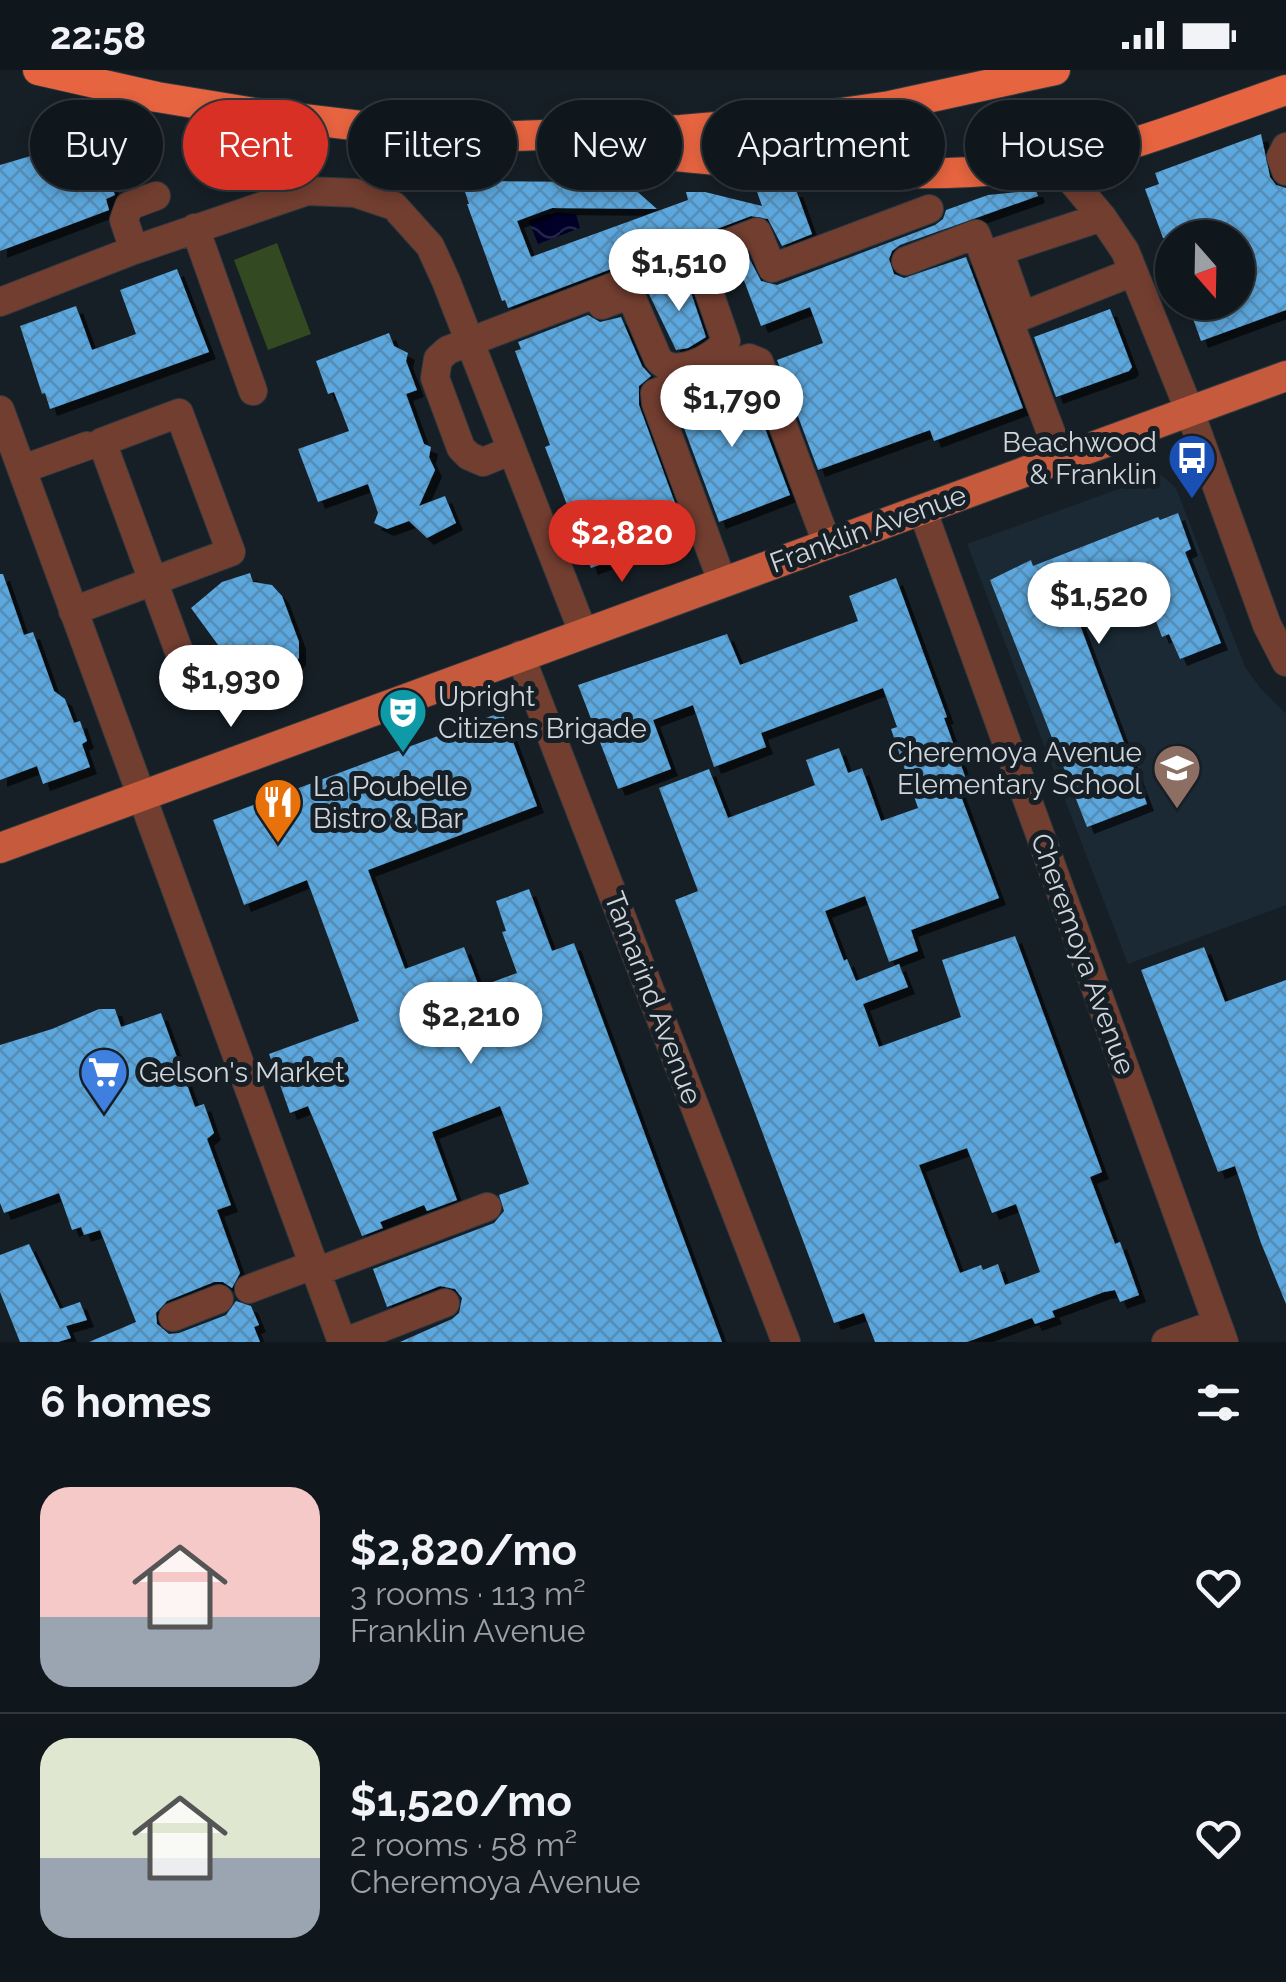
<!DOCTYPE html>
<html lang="en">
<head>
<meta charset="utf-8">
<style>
  :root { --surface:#10171c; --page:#192025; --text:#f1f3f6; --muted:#9c9fa3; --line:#30363b; --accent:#d93025 }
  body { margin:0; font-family:Raleway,sans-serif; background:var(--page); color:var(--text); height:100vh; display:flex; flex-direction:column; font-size:38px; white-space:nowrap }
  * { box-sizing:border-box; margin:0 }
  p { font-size:32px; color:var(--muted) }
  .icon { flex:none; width:55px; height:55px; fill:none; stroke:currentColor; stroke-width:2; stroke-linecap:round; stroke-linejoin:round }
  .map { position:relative; height:1272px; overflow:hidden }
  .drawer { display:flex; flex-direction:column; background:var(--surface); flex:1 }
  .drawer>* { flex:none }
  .guide { position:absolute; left:30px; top:30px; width:1228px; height:90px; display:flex; gap:20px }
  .needle { width:65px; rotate:160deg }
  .tools { position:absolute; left:1155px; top:150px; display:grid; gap:20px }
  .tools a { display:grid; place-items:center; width:100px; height:100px; border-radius:50%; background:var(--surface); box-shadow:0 5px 15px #0003,0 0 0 2px var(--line); font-size:50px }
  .price { position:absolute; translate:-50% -85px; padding:0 22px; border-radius:35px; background:#fff; color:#222; font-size:32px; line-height:65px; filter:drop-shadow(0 2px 5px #0008) }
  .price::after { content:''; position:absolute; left:50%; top:60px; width:30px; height:22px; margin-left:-15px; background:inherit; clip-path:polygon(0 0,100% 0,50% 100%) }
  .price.selected { background:var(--accent); color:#fff }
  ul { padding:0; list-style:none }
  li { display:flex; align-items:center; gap:30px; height:250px; padding:0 40px }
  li+li { border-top:2px solid var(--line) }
  li span { display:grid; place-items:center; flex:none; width:280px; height:200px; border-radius:30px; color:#555 }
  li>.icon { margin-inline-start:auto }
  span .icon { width:120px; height:120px; fill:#fffc; stroke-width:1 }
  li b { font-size:42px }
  h2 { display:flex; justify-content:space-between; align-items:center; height:120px; padding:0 40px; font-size:42px }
  .tag { padding:0 35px; border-radius:45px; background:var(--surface); box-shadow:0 5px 15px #0003,0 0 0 2px var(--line); font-size:35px; line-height:90px }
  .tag.selected { background:var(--accent); color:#fff }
  .status { display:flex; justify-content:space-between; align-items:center; height:70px; padding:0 50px; background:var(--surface); direction:ltr }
  .status svg { height:28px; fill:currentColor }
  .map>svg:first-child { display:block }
  .built { fill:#1a2934 }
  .green { fill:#324921 }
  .water { fill:url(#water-waves) }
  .building { fill:url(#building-cross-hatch); fill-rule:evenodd; filter:url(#shadow) }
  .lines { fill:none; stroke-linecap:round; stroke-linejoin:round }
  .minor-casing { stroke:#30393f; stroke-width:30 }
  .major-casing { stroke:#30393f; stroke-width:32 }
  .highway-casing { stroke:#30393f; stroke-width:32 }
  .minor { stroke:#723e30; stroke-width:28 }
  .major { stroke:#c55a3d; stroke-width:30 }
  .highway { stroke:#e66440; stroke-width:30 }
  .labels { text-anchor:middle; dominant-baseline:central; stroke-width:10; stroke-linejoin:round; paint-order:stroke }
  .poi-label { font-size:28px; fill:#d0d6db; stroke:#161f26; text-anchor:start }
  .street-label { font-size:28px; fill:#d0d6db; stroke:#161f26 }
</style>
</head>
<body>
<div class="status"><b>22:58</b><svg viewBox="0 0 49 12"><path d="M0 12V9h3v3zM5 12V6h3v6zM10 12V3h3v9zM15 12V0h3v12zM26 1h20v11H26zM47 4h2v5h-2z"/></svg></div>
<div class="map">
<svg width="1286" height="1272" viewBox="0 0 1286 1272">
  <defs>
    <pattern id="water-waves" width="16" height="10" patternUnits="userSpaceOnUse" patternTransform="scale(2.5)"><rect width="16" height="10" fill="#000028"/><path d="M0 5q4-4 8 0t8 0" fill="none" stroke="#242447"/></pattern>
    <pattern id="building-cross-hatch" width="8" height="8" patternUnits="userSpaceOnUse" patternTransform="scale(2.5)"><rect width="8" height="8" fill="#5ba7dd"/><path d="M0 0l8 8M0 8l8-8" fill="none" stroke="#548db6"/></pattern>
    <filter id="shadow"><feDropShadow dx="7" dy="7" stdDeviation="0" flood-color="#0009"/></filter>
  </defs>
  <rect width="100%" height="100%" fill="#161f26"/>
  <path class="built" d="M 1160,404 L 1176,418 L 1245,597 L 1261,619 L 1286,644 L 1286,835 L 1128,894 L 967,474 Z"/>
  <path class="green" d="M 277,173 L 311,264 L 268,280 L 234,190 Z"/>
  <path class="water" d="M 553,142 L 576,144 L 580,158 L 538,174 L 529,151 Z"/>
  <path class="building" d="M 1261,64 L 1270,107 L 1276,115 L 1286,118 L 1286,240 L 1201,271 L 1187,232 L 1238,232 L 1238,168 L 1163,168 L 1145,119 L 1159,114 L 1155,103 Z
    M 34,85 L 37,94 L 52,89 L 54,94 L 64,91 L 71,109 L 95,100 L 97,105 L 106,101 L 115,125 L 106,129 L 109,140 L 0,181 L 0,95 Z
    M 484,111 L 591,112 L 591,115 L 631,116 L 657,139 L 552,138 L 517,151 L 531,187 L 688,130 L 686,122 L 705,122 L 762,136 L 756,119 L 796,120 L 812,164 L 782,176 L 768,149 L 751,146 L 508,238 L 505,230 L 502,231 L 467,134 L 469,134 L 464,119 Z
    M 1036,120 L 1038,126 L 900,175 L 892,181 L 889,189 L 894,204 L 904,208 L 966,187 L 1023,338 L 934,371 L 930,360 L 818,400 L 777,290 L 823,273 L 810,237 L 761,256 L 736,189 L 747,184 L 761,211 L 777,215 L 935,155 L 943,149 L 946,140 L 988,125 Z
    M 177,199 L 209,282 L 50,339 L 45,323 L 42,324 L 20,256 L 76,236 L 92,280 L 136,264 L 120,220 Z
    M 686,208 L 706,267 L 688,278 L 676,280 L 648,222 Z
    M 1110,239 L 1132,297 L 1129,301 L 1056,327 L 1034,267 Z
    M 588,245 L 600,252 L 621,247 L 642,296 L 651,306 L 639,316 L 639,335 L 686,463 L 591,498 L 545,377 L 550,375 L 515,281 L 521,279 L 518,272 Z
    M 389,263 L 394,276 L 408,283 L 406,291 L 417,320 L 406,324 L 424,374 L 431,377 L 429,387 L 435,400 L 419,436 L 445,426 L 456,453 L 427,468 L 409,451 L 387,459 L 374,453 L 378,443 L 368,414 L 318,432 L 298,379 L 349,361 L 334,322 L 328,324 L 316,291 Z
    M 746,308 L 790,425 L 719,452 L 675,334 Z
    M 1178,443 L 1191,479 L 1185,482 L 1221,573 L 1180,589 L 1169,564 L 1162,567 L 1143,517 L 1118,527 L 1113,515 L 1071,531 L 1147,734 L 1087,757 L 990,510 L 1031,490 L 1033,496 L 1158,447 L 1160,450 Z
    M 250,503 L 253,512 L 272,515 L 282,526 L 299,572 L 299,588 L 287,602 L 269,609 L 226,602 L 235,627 L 213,636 L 200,587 L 221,579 L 191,538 L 222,512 Z
    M 0,504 L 3,504 L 24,565 L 33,562 L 54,621 L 65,629 L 74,653 L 80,651 L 87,671 L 82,674 L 90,697 L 43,714 L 37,696 L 0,710 Z
    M 896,508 L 947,647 L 944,648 L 966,709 L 956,713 L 999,828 L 911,860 L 918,881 L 889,892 L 865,826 L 825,841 L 844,891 L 847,889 L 856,911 L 899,894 L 908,917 L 863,934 L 879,977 L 961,947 L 942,890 L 1015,866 L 1102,1102 L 1090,1107 L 1115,1174 L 1120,1172 L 1139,1225 L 1120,1232 L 1115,1220 L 1104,1222 L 1052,1241 L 1055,1247 L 1035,1254 L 1032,1248 L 967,1272 L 875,1272 L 864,1243 L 834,1253 L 675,830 L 698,821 L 659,718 L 709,699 L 728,748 L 815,715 L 806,690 L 839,678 L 848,703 L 862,698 L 881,751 L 918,738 L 891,659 L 897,657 L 883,618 L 761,663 L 766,677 L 714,697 L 693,635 L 653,650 L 671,699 L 618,719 L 578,615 L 727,564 L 740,595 L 858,551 L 849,526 ZM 967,1078 L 992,1143 L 1016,1134 L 1040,1202 L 1005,1215 L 998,1194 L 983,1200 L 981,1195 L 960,1203 L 919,1095 Z
    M 502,642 L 537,736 L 368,800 L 405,899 L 464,877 L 479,917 L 517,903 L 502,862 L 506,861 L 496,831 L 529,819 L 552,881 L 574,873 L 722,1272 L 400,1272 L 452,1249 L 459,1243 L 462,1228 L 455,1219 L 440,1216 L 387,1237 L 373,1199 L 494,1153 L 504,1141 L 499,1125 L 529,1114 L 500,1036 L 432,1062 L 457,1130 L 427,1141 L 424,1135 L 380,1152 L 383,1158 L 362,1166 L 308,1036 L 290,1043 L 269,984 L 359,951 L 307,810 L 244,835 L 213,750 Z
    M 1204,877 L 1225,932 L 1286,910 L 1286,1234 L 1261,1173 L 1235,1096 L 1218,1102 L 1141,900 Z
    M 99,939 L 115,939 L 121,957 L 161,943 L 195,1037 L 204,1034 L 214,1063 L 207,1069 L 231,1135 L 217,1140 L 240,1203 L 232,1218 L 223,1212 L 214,1212 L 167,1231 L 156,1243 L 157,1254 L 169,1264 L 179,1263 L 226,1245 L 236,1231 L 251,1236 L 259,1255 L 254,1257 L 260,1272 L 89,1272 L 136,1252 L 100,1160 L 84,1165 L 81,1157 L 72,1160 L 59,1123 L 4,1143 L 0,1133 L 0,975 L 52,959 Z
    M 29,1174 L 60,1239 L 80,1232 L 87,1250 L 66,1256 L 71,1268 L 58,1272 L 20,1272 L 0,1222 L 0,1185 Z"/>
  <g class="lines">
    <g class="minor-casing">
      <path id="minor" d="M 1286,77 L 1281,87 L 1286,101
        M 1056,92 L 1102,147 L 1125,181 L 1190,342 L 1267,555 L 1286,592
        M 1102,147 L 999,181 L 1022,246 L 1133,202
        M 195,158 L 253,321
        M 134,180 L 124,150 L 129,136 L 156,126
        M 906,191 L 976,164 L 1061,389
        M 0,232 L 134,180 L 307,121 L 355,123 L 394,136 L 430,176 L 446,211 L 583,562
        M 602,235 L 623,227 L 633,231 L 658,289 C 674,309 714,289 726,271 L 703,205
        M 0,340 L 342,1272
        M 512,380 L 483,392 L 469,386 L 461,378 L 435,308 L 438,289 L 448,280 L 757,162 L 772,198 L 929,139
        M 23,399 L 87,376
        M 922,439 L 1224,1272
        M 722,511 L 656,333 L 655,323 L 749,288 L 759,292 L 827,473
        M 73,541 L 231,482 L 179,343 L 102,372 L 191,614
        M 520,585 L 786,1272
        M 316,1202 L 487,1137
        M 249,1219 L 313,1195
        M 173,1247 L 219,1229
        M 345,1272 L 445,1233
        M 1166,1272 L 1216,1254"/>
    </g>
    <g class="major-casing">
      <path id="major" d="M 0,778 L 1286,306"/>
    </g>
    <g class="highway-casing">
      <path id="highway" d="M 38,0 L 157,27 L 261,44 L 462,68 L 681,60 L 785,51 L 890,36 L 1055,0
        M 607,80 C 752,91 910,118 1054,93 C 1131,79 1212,45 1286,20"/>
    </g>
    <use href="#minor" class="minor"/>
    <use href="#major" class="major"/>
    <use href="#highway" class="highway"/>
  </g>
  <defs>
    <g id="bus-pin" transform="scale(2.5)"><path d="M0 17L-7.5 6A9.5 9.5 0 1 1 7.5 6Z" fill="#1a4fb4" stroke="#161f26"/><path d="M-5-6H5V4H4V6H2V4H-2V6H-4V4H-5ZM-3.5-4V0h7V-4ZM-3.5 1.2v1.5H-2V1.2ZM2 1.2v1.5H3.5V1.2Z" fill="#fff"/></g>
    <g id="theatre-pin" transform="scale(2.5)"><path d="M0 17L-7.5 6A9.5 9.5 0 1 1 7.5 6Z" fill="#0f9aa8" stroke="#161f26"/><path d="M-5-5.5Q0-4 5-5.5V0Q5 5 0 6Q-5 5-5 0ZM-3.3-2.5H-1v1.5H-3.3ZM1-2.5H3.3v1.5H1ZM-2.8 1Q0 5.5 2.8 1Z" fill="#fff"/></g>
    <g id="school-pin" transform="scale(2.5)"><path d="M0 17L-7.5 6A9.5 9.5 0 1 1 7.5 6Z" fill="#8d6e63" stroke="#161f26"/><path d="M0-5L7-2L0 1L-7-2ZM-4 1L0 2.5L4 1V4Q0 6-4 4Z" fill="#fff"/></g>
    <g id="restaurant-pin" transform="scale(2.5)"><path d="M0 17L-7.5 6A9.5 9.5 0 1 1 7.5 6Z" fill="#e8710a" stroke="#161f26"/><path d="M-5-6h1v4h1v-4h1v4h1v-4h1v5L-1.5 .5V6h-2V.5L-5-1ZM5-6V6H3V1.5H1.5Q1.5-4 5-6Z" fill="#fff"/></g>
    <g id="supermarket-pin" transform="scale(2.5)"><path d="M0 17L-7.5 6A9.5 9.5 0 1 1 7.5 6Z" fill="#3f7fe0" stroke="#161f26"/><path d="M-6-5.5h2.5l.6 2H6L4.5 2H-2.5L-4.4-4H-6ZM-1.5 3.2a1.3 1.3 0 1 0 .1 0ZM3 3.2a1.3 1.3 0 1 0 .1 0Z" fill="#fff"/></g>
  </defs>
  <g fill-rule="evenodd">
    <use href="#bus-pin" x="1192" y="388"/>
    <use href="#theatre-pin" x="403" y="642"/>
    <use href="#school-pin" x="1177" y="698"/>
    <use href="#restaurant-pin" x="278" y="732"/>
    <use href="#supermarket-pin" x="104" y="1002"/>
  </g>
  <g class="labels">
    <g class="poi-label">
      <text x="1157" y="372" text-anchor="end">Beachwood<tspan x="1157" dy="32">&amp; Franklin</tspan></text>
      <text x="438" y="626">Upright<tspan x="438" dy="32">Citizens Brigade</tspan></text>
      <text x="1142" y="682" text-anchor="end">Cheremoya Avenue<tspan x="1142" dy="32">Elementary School</tspan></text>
      <text x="313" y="716">La Poubelle<tspan x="313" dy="32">Bistro &amp; Bar</tspan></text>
      <text x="139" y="1002">Gelson's Market</text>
    </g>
    <g class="street-label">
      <text transform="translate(868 459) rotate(-20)">Franklin Avenue</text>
      <text transform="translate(1083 884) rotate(70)">Cheremoya Avenue</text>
      <text transform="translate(653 928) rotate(69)">Tamarind Avenue</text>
    </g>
  </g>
</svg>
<div class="tools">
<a><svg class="needle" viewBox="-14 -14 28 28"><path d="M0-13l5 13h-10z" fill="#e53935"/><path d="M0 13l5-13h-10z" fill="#9c9fa3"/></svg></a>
</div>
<b class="price" style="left:679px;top:244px">$1,510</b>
<b class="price" style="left:732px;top:380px">$1,790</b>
<b class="price selected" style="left:622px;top:515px">$2,820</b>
<b class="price" style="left:1099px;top:577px">$1,520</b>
<b class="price" style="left:231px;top:660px">$1,930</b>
<b class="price" style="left:471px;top:997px">$2,210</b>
<div class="guide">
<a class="tag">Buy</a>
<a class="tag selected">Rent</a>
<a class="tag">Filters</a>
<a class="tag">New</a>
<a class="tag">Apartment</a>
<a class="tag">House</a>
</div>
</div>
<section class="drawer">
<h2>6 homes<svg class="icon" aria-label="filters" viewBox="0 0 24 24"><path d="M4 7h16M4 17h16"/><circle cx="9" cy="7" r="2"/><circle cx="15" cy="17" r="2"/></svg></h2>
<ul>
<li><span style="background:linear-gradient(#f6c9c9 65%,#9aa5b1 0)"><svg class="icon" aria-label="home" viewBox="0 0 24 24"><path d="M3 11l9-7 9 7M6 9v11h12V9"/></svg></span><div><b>$2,820/mo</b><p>3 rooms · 113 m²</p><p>Franklin Avenue</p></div><svg class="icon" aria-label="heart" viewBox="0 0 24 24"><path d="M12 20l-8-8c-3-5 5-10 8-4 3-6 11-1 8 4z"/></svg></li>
<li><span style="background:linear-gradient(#dfe7d0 60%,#9aa5b1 0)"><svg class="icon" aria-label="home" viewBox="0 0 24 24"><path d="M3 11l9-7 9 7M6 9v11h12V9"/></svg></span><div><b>$1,520/mo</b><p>2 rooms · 58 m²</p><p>Cheremoya Avenue</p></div><svg class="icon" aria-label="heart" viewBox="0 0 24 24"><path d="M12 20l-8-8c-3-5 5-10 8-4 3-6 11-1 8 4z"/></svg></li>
</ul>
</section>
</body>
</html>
